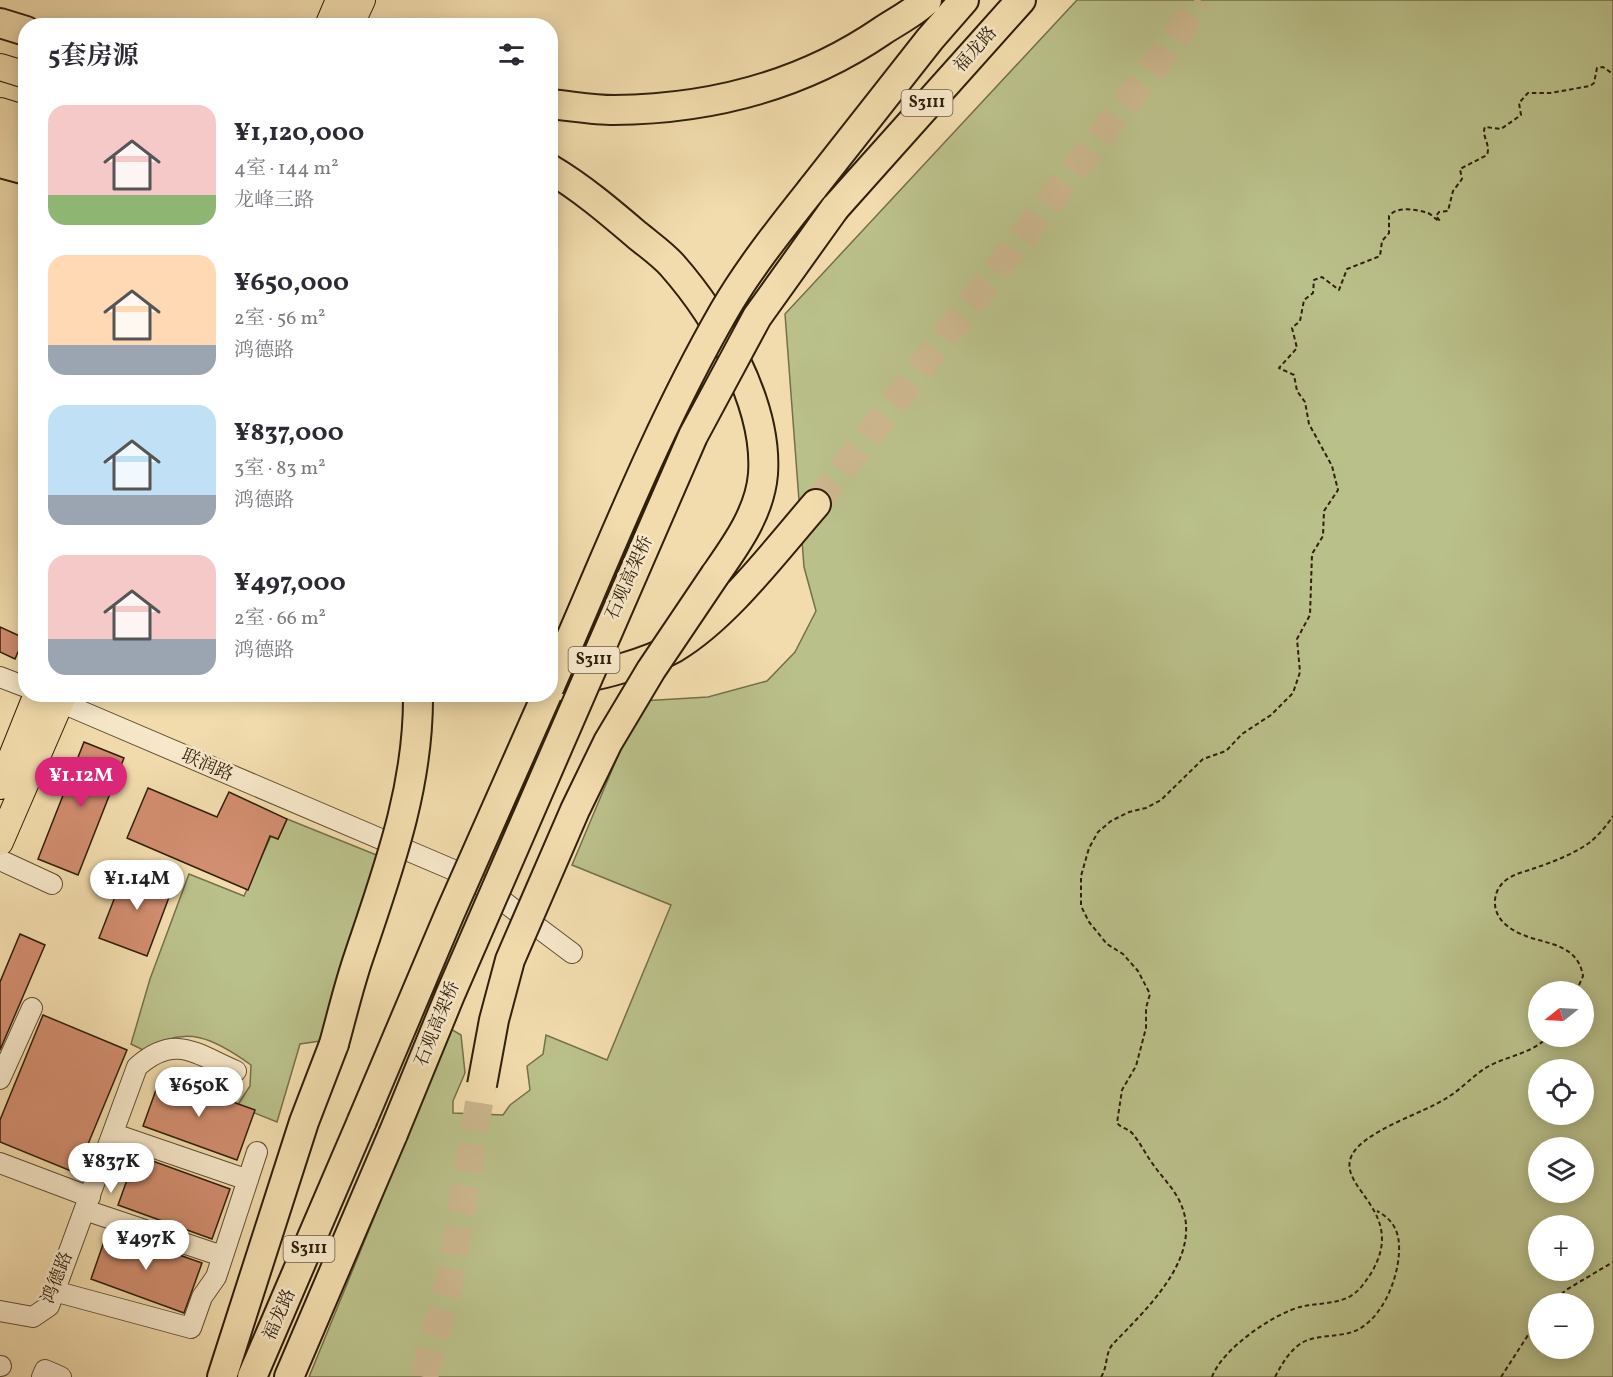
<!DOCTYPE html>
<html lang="zh">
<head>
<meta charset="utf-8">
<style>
  :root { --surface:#fff; --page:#f2f2f3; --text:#2b2b33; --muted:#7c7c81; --accent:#db2777 }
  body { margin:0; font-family:Vollkorn,"Noto Serif SC",serif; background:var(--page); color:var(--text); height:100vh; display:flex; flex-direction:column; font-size:22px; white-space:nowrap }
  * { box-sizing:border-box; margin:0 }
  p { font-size:20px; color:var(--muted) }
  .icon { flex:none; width:33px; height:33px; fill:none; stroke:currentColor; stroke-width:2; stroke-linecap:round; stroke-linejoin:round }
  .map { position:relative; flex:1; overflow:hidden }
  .details { position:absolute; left:18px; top:18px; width:540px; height:684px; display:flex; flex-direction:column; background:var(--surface); border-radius:24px; box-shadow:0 3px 15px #0003 }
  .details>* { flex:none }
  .needle { width:39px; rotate:252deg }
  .fabs { position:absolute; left:1528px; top:981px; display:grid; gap:12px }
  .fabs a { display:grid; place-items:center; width:66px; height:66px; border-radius:50%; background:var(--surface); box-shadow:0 3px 15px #0003; font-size:30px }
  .price { position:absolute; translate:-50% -51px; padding:0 14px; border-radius:21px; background:#fff; color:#222; font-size:20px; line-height:39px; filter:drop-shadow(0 2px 3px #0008) }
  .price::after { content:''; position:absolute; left:50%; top:36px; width:18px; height:14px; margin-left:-9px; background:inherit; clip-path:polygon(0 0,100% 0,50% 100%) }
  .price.on { background:var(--accent); color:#fff }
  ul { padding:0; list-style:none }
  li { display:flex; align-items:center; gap:18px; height:150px; padding:0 30px }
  li span { display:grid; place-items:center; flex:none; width:168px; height:120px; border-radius:18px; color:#555 }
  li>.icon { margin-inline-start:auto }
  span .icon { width:72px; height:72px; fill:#fffc; stroke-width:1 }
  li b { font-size:26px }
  h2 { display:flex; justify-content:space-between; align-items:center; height:72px; padding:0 30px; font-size:26px }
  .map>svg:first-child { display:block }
  .green { fill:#bac08a; stroke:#75704a; stroke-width:1.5; fill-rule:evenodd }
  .building { fill:#d28e70; stroke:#301f0b; stroke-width:1.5 }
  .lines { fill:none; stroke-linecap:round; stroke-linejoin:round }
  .highway-tunnel { stroke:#cbb68d; stroke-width:28; stroke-dasharray:28 14; stroke-linecap:butt }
  .minor-casing { stroke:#604e34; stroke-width:22 }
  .major-casing { stroke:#301f0b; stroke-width:28 }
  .highway-casing { stroke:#301f0b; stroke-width:32 }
  .path { stroke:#301f0b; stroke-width:2; stroke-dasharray:4.5 3; stroke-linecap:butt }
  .minor { stroke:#f7e8ca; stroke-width:20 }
  .major { stroke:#f2dcad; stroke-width:26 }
  .highway { stroke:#f2dcad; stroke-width:28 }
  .highway-bridge-casing { stroke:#301f0b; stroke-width:32; stroke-linecap:butt }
  .highway-bridge { stroke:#f2dcad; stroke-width:28 }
  .labels { text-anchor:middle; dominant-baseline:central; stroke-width:5; stroke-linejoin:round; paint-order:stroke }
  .shield { fill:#f7e8ca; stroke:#6c5b44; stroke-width:1.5 }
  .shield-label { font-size:16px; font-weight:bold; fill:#301f0b }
  .street-label { font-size:18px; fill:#301f0b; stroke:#f7e8ca }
</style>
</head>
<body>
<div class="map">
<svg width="1613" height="1377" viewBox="0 0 1613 1377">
  <rect width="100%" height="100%" fill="#f2dcad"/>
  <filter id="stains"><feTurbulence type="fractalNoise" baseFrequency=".00333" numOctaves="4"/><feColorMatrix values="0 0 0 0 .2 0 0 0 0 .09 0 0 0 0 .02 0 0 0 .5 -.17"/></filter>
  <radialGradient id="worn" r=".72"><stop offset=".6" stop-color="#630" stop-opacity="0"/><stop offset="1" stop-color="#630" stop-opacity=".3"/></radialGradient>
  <path class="green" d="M 1077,0 L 1613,0 L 1613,1377 L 309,1377 L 451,1029 L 461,1035 L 465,1073 L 453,1101 L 453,1113 L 503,1115 L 510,1105 L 530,1090 L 527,1066 L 543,1054 L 546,1035 L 607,1060 L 671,905 L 572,865 L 641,701 L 708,697 L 767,681 L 795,652 L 816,611 L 804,567 L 785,314 ZM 1539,992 L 1584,992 L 1584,1036 L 1539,1036 ZM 1539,1070 L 1584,1070 L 1584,1114 L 1539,1114 ZM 1539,1148 L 1584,1148 L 1584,1192 L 1539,1192 ZM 1539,1226 L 1584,1226 L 1584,1270 L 1539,1270 ZM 1539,1304 L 1584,1304 L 1584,1348 L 1539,1348 Z
    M 287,819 L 379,856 L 320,1041 L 300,1044 L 277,1122 L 237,1106 L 250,1086 L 251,1065 C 215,1039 185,1023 145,1051 L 131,1044 L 150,979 L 189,874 L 244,896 L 271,836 L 278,839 Z"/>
  <path class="building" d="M 0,627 L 24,638 L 15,659 L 0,652 Z
    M 84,742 L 124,758 L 78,875 L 38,859 Z
    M 148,788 L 217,817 L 229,792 L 287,819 L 278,839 L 270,836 L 248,890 L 127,838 Z
    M 127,866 L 174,884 L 147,956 L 99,938 Z
    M 20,934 L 45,945 L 0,1050 L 0,982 Z
    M 43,1015 L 127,1050 L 76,1173 L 0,1142 L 0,1120 Z
    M 161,1076 L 255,1110 L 237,1160 L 143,1126 Z
    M 136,1155 L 230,1189 L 212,1239 L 118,1205 Z
    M 108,1230 L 202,1263 L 184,1313 L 91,1279 Z"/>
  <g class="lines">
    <path class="highway-tunnel" d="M 816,504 L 1165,52 L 1200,0
      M 424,1377 L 450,1279 L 482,1085"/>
    <g class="minor-casing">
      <path id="minor" d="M 0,677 L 26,687
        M 48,697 L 458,872 L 484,887 L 572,953
        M 0,860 L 52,884
        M 0,1079 L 32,1008
        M 114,1134 L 248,1180
        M 0,1163 L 90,1197
        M 85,1210 L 222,1256
        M 54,1291 L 191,1328 L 202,1297 L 216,1277 L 257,1152
        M 0,1311 L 33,1317 L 49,1306 L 137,1067 C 175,1033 196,1054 236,1071
        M 0,1366 L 1,1366
        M 42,1377 L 45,1370 L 61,1377"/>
    </g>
    <g class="major-casing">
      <path id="major" d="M 328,26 L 339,0
        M 350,26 L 362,0
        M 0,67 L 26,75
        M 0,111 L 26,119
        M 0,786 L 37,694
        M 0,842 L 64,694"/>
    </g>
    <g class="highway-casing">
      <path id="highway" d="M 0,23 L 26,31
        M 550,104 C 572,106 593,110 614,110 C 710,109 803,85 882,31 C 897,21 915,12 927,0
        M 0,137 L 26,146
        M 0,163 L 26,170
        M 550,169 C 582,188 610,212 637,235 C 649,245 662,254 672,265 C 717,316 768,403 763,474 C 760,512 736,545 715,575
        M 812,189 L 930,39 L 964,0
        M 835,208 L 1021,0
        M 550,677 C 577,680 597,676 623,668 C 640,663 658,657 674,648 C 726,617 776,550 816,504
        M 222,1377 L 304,1122 L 334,1044
        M 252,1377 L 362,1121
        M 289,1377 L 393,1134"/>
    </g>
    <path class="path" d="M 1576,992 L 1583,976 C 1576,935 1531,948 1505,924 C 1490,911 1492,888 1509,878 C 1517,873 1527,871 1535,868 C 1553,862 1573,854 1589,843 C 1598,836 1607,825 1613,816
      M 1550,1304 L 1566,1290 L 1613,1262
      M 1101,1377 C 1108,1367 1105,1352 1113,1344 C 1146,1309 1207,1255 1179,1200 C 1173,1188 1163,1178 1155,1167 C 1147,1157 1140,1142 1132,1133 C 1127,1128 1121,1128 1117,1123 L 1122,1090 L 1136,1066 L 1146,1028 L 1146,1008 L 1150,994 L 1138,971 L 1123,954 L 1107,944 L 1089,922 L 1081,906 L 1081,876 L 1089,848 L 1098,832 L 1111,821 L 1129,812 L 1146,808 L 1161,800 L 1203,759 L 1226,751 L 1242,734 L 1271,715 L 1293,693 L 1300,672 L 1297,639 L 1310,615 L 1312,554 L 1323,536 L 1324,511 L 1338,490 L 1332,466 L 1309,424 L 1305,402 L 1297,391 L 1294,375 L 1279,368 L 1297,348 L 1292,328 L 1300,321 L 1304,300 L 1313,293 L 1314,280 L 1322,277 L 1339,290 L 1347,269 L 1380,256 L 1382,241 L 1389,233 L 1389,216 C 1397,206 1415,209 1428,213 C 1433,215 1435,220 1440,221 L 1436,216 L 1439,212 L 1448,211 L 1453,191 L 1462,179 L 1460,169 L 1487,155 C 1491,144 1481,136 1485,127 L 1501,129 L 1521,115 L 1519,103 L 1528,93 L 1550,93 L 1590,86 L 1594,83 L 1597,68 L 1603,67 L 1613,74
      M 1212,1377 C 1222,1349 1275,1312 1304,1306 C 1325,1302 1347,1305 1362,1286 C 1419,1214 1334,1190 1352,1155 C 1364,1131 1423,1113 1445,1099 C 1461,1090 1473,1075 1489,1066 C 1510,1055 1531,1054 1549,1036
      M 1275,1377 C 1282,1364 1288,1353 1300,1344 C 1313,1335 1334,1337 1349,1333 C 1380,1325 1398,1281 1399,1252 C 1400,1233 1394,1220 1377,1211
      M 1501,1377 L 1539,1318"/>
    <use href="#minor" class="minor"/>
    <use href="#major" class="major"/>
    <use href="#highway" class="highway"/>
    <g class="highway-bridge-casing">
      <path id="highway-bridge" d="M 550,686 C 606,559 655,431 724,311 C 749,268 781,228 812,189
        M 334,1044 C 342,1015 349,985 359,956 C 388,870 419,787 418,694
        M 482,1085 L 494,1020 L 510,960 L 575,810 L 608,742 L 651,670 L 715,575
        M 362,1121 L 450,913 L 547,694
        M 393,1134 L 450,995 L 693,436 L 757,317 L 835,208"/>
    </g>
    <use href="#highway-bridge" class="highway-bridge"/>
  </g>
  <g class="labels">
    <g class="shield">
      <rect x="901.5" y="90" width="51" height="26" rx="4.5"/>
      <rect x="568.5" y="647" width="51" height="26" rx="4.5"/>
      <rect x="283.5" y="1236" width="51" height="26" rx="4.5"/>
    </g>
    <g class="shield-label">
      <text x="927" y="103">S3111</text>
      <text x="594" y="660">S3111</text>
      <text x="309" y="1249">S3111</text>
    </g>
    <g class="street-label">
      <text transform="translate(976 50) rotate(-48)">福龙路</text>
      <text transform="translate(630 578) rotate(-66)">石观高架桥</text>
      <text transform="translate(207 766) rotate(23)">联润路</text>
      <text transform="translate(438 1024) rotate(-68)">石观高架桥</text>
      <text transform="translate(58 1278) rotate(-68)">鸿德路</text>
      <text transform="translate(280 1315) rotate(-66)">福龙路</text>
    </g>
  </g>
  <rect width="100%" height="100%" filter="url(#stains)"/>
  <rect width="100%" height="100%" fill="url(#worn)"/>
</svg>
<div class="fabs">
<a><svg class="needle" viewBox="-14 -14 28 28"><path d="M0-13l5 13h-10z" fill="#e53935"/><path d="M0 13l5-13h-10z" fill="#7c7c81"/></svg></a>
<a><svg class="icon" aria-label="locate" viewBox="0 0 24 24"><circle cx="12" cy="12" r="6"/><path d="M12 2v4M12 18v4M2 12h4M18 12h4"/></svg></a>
<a><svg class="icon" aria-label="layers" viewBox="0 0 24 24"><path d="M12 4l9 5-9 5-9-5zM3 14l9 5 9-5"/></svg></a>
<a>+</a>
<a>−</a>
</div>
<b class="price on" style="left:81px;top:808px">¥1.12M</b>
<b class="price" style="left:137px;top:911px">¥1.14M</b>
<b class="price" style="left:199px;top:1118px">¥650K</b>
<b class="price" style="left:111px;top:1194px">¥837K</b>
<b class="price" style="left:146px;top:1271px">¥497K</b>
<section class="details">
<h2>5套房源<svg class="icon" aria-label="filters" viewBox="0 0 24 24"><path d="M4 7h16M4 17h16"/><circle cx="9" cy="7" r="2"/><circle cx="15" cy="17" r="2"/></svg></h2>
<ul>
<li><span style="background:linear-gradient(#f6c9c9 75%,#8fb573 0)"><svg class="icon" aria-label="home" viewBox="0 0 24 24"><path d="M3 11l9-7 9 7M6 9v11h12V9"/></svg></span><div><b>¥1,120,000</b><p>4室 · 144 m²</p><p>龙峰三路</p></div></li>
<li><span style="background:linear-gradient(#ffd9b3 75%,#9aa5b1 0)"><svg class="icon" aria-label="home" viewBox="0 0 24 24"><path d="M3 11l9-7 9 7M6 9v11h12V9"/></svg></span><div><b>¥650,000</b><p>2室 · 56 m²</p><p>鸿德路</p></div></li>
<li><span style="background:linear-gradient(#bfe0f5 75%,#9aa5b1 0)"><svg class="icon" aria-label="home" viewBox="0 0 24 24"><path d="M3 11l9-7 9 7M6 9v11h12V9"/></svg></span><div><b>¥837,000</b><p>3室 · 83 m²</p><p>鸿德路</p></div></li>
<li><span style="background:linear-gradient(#f6c9c9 70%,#9aa5b1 0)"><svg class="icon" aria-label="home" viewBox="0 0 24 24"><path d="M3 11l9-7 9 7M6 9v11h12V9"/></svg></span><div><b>¥497,000</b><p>2室 · 66 m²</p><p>鸿德路</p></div></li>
</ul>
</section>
</div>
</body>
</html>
